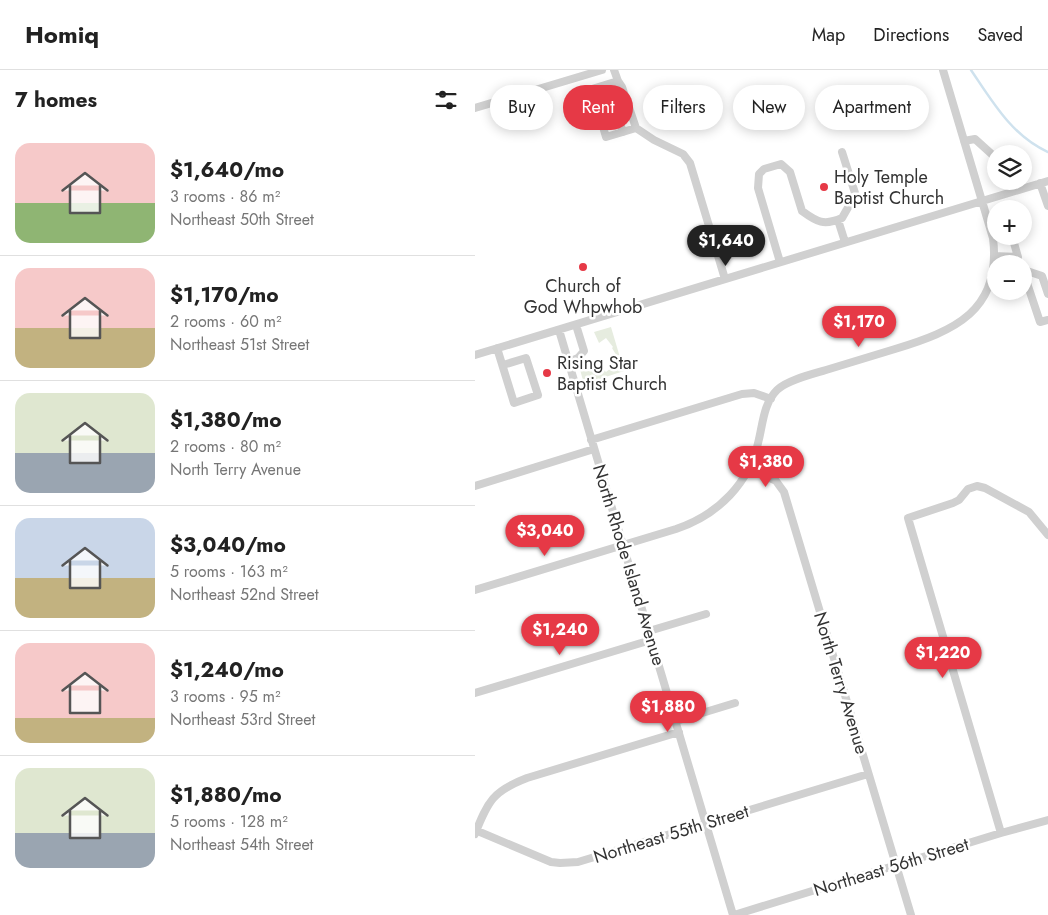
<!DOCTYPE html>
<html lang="en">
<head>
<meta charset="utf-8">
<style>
  :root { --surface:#fff; --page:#f2f2f2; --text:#222; --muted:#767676; --line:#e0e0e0; --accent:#e63946 }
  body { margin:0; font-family:Jost,sans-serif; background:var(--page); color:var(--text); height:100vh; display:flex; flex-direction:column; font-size:19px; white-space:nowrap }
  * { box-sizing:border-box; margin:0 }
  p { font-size:16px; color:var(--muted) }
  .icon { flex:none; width:28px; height:28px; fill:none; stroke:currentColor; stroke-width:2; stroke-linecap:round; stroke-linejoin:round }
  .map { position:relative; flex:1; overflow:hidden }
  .sheet { display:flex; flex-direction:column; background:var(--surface); width:475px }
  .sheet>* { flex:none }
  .banner { position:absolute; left:15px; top:15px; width:475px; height:45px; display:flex; gap:10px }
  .fabs { position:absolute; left:512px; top:75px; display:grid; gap:10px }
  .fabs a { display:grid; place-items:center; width:45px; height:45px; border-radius:50%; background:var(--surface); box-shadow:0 2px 12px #0003; font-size:25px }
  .price { position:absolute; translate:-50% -42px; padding:0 11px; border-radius:18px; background:var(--accent); color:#fff; font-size:16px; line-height:32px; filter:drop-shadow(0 1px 2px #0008) }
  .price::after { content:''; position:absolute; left:50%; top:30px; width:15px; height:11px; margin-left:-8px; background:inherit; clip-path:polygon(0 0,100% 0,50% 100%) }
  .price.current { background:#222; color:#fff }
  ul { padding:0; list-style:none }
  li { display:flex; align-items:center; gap:15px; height:125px; padding:0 15px }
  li+li { border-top:1px solid var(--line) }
  li span { display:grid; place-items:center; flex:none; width:140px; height:100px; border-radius:15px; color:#555 }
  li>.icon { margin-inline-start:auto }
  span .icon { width:60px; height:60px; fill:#fffc; stroke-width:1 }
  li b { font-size:21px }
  h2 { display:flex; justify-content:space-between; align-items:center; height:60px; padding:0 15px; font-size:21px }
  .pill { padding:0 18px; border-radius:22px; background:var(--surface); box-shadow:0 2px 12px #0003; font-size:18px; line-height:45px }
  .pill.current { background:var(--accent); color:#fff }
  header { display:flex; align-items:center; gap:30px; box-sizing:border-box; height:70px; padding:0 25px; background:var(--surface); border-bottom:1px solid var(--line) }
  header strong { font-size:24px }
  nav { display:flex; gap:28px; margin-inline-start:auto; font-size:18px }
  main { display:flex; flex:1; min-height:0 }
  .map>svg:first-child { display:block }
  .green { fill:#e6ecdf }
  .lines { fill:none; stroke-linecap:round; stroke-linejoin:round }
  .stream { stroke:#cfe2ee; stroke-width:2.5 }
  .minor { stroke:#d0d0d0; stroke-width:8 }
  .poi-dot { fill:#e63946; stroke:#fff; stroke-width:2 }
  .labels { text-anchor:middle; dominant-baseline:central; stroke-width:5; stroke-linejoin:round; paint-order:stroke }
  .poi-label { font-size:18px; fill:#333; stroke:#fff; text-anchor:start }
  .street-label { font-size:18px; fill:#333; stroke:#fff }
</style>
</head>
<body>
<header>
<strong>Homiq</strong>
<nav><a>Map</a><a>Directions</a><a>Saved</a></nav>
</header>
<main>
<section class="sheet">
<h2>7 homes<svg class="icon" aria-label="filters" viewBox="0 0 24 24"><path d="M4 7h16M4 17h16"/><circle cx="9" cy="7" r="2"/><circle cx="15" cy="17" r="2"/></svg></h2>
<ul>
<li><span style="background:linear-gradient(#f6c9c9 60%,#8fb573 0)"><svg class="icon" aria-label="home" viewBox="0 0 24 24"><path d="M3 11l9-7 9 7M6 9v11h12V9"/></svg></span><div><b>$1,640/mo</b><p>3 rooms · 86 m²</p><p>Northeast 50th Street</p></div></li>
<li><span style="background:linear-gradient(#f6c9c9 60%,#c2b280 0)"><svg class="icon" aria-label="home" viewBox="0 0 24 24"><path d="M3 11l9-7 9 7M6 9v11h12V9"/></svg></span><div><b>$1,170/mo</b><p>2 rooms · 60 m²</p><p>Northeast 51st Street</p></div></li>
<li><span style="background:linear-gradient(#dfe7d0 60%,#9aa5b1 0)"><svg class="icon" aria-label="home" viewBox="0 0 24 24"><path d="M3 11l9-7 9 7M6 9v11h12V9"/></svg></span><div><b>$1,380/mo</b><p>2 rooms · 80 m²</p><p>North Terry Avenue</p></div></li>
<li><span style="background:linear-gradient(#c9d6e8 60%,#c2b280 0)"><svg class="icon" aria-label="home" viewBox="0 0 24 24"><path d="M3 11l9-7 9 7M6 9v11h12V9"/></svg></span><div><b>$3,040/mo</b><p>5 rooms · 163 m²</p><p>Northeast 52nd Street</p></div></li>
<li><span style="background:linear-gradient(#f6c9c9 75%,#c2b280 0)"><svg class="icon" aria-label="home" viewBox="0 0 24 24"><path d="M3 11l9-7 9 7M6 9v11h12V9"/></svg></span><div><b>$1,240/mo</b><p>3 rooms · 95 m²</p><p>Northeast 53rd Street</p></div></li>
<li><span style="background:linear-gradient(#dfe7d0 65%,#9aa5b1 0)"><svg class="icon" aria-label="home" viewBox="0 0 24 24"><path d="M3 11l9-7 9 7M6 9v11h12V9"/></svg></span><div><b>$1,880/mo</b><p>5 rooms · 128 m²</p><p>Northeast 54th Street</p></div></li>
</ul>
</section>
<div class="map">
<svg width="573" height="845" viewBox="0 0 573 845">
  <rect width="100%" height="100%" fill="#fff"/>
  <path class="green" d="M 136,257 L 149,301 L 109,314 L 104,296 L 113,289 L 122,303 L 128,299 L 131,302 L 140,295 L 138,292 L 143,288 L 137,278 L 138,277 L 131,268 L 124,273 L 119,262 Z"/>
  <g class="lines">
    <path class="stream" d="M 496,0 C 517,31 537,66 573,82"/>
    <path class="minor" d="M 139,0 L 143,11 L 147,17 L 161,58 L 179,70 L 208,84 L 215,93 L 250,209
      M 143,11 L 117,19 L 131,67 L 161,58
      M 132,15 L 148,62
      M 0,38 L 127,0
      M 489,71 L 500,69 L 521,88
      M 565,113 L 573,136
      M 363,150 L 370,172
      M 519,186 L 543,187 L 537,166
      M 305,192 L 283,118 L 284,104 L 289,99 L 306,94 L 315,102 L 327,141 C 342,152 349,156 367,148 L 379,127 L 380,123 L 367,82
      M 549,200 L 567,206 L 573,224
      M 549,204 L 565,252 L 573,250
      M 84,260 L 258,845
      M 22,278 L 39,333 L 63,325 L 51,288 L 28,295
      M 0,285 L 573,111
      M 94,292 L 103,288 L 109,281 L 101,255
      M 116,370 L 267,324 L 279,323 L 296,329
      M 274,398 L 301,411 L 309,422 L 436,845
      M 0,416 L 119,379
      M 0,520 L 201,459 C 243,445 275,413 284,369 C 288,352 289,333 302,320 C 312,310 338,304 351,300 C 374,293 397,286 420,279 C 479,261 527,241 518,168 L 468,0
      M 174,561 L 231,544
      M 0,623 L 176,570
      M 201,651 L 260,633
      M 0,760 L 76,792 L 85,793 L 103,792 L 393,704
      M 526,763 L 433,448 L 478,433 L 484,430 L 493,419 L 502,416 L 510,418 L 554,442 L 573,465
      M 0,764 C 13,731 18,721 52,708 L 204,662
      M 259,845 L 526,763 L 573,750"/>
  </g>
  <g class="poi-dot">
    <circle cx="349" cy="117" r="5"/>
    <circle cx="108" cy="197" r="5"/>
    <circle cx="72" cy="303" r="5"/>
  </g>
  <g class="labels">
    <g class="poi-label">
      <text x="359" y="107">Holy Temple<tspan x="359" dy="21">Baptist Church</tspan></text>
      <text x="108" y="216" text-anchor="middle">Church of<tspan x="108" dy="21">God Whpwhob</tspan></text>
      <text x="82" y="293">Rising Star<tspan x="82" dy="21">Baptist Church</tspan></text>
    </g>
    <g class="street-label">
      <text transform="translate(154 495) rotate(73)">North Rhode Island Avenue</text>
      <text transform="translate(366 613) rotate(73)">North Terry Avenue</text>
      <text transform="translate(196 764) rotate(-17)">Northeast 55th Street</text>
      <text transform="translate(416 797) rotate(-17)">Northeast 56th Street</text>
    </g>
  </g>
</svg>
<div class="fabs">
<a><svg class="icon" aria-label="layers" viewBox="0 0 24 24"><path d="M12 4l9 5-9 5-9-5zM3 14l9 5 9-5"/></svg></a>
<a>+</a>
<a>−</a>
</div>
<b class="price current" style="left:251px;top:197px">$1,640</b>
<b class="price" style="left:384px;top:278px">$1,170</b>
<b class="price" style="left:291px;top:418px">$1,380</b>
<b class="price" style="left:70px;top:487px">$3,040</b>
<b class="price" style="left:85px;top:586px">$1,240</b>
<b class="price" style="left:468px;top:609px">$1,220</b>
<b class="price" style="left:193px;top:663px">$1,880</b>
<div class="banner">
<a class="pill">Buy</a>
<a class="pill current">Rent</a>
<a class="pill">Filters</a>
<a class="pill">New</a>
<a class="pill">Apartment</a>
</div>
</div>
</main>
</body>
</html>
